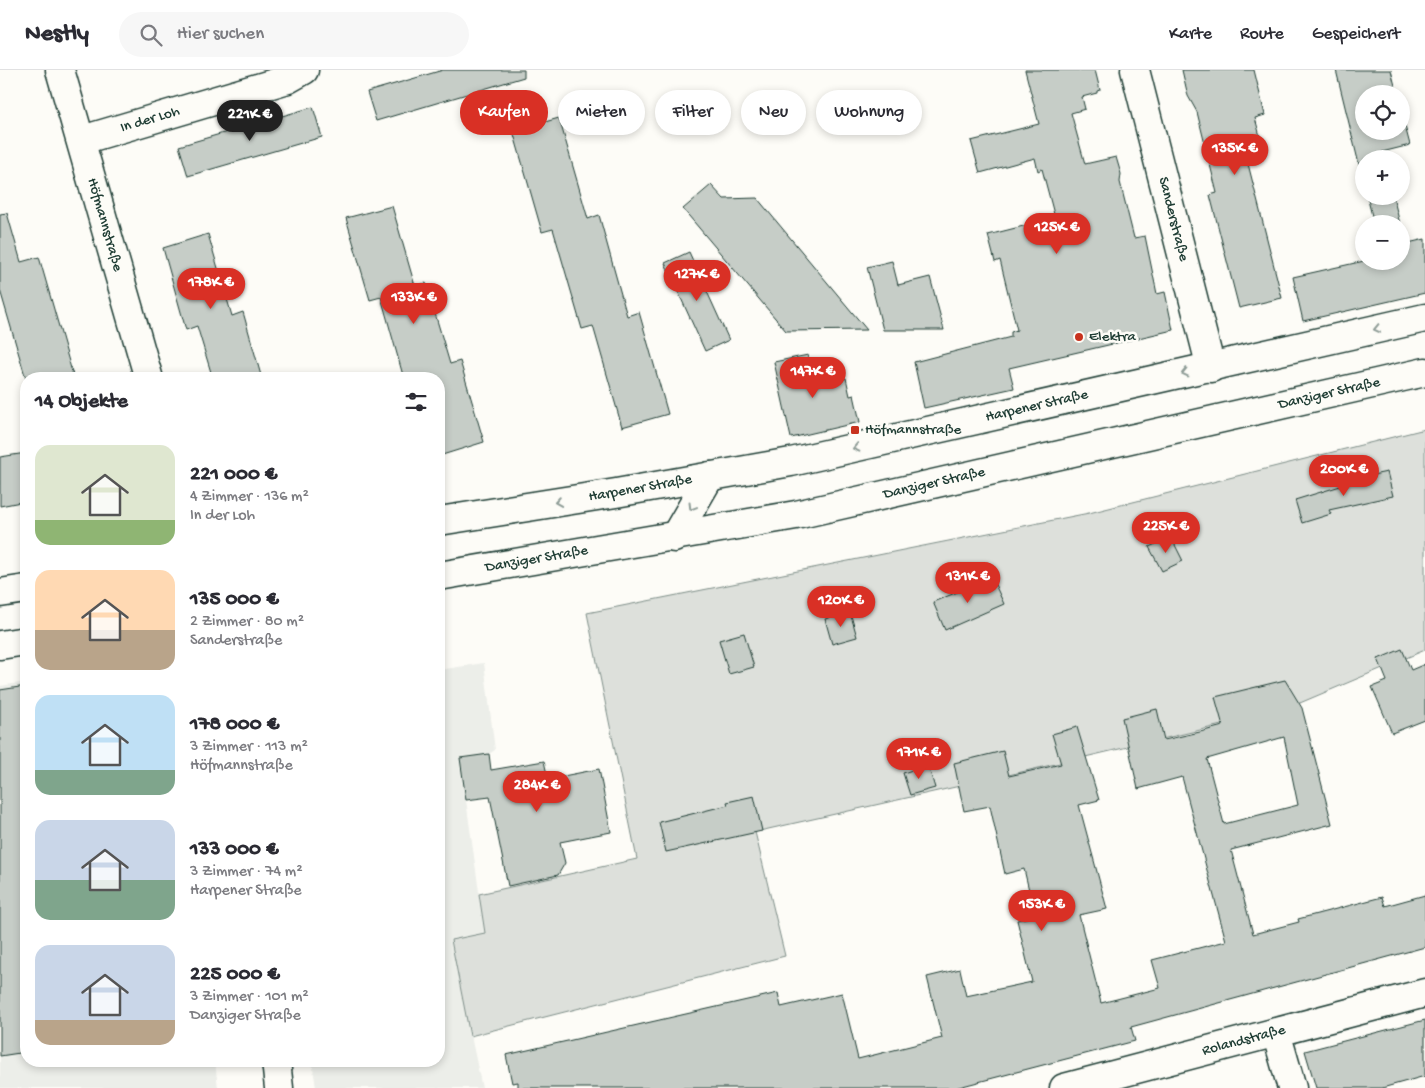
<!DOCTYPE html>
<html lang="de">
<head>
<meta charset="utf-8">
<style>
  :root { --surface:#fff; --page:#f7f7f7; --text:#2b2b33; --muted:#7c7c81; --line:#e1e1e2; --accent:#d93025 }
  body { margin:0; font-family:"Gochi Hand",sans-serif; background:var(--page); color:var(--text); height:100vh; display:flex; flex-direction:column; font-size:19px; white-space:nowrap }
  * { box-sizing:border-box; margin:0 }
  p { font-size:16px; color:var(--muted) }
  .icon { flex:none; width:28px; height:28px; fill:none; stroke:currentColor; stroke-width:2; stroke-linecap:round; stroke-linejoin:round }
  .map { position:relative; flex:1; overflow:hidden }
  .side { position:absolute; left:20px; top:302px; width:425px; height:695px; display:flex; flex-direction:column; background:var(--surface); border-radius:20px; box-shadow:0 2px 8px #0003 }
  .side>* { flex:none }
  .guide { position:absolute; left:460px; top:20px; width:475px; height:45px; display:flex; gap:10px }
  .controls { position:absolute; left:1355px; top:15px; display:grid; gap:10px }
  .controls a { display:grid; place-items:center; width:55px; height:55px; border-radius:50%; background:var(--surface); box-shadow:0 2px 8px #0003; font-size:25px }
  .price { position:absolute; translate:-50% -42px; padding:0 11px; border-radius:18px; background:var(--accent); color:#fff; font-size:16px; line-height:32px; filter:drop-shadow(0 1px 2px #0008) }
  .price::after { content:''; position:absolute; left:50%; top:30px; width:15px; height:11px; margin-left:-8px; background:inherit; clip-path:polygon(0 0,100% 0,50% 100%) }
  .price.current { background:#222; color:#fff }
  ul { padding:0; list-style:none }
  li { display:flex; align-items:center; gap:15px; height:125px; padding:0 15px }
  li span { display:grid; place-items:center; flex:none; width:140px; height:100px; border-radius:15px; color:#555 }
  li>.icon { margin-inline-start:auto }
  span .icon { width:60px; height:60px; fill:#fffc; stroke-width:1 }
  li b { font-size:21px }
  h2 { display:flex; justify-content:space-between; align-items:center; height:60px; padding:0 15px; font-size:21px }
  .tag { padding:0 18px; border-radius:22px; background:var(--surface); box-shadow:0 2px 8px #0003; font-size:18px; line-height:45px }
  .tag.current { background:var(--accent); color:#fff }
  header { display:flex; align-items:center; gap:30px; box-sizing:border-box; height:70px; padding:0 25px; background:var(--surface); border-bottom:1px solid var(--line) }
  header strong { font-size:24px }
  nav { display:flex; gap:28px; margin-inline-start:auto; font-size:18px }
  .search { width:350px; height:45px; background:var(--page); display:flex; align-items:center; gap:12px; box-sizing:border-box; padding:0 18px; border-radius:28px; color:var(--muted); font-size:19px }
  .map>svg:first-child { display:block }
  .built { fill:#eceee9 }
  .green { fill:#dde0db; stroke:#7e8e88 }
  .building { fill:#c6cdc7; stroke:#1f3d34; fill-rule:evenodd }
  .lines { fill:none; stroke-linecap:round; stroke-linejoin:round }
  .street-casing { stroke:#1f3d34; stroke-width:31 }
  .secondary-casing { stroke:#1f3d34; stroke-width:31 }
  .street { stroke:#fdfcf7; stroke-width:28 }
  .secondary { stroke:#fdfcf7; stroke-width:28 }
  .oneway { stroke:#8e9c96 }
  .poi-dot { fill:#c8321e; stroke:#fdfcf7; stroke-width:2 }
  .labels { text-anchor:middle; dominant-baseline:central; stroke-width:5; stroke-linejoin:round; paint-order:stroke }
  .street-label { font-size:15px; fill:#1f3d34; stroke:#fdfcf7 }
  .poi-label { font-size:15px; fill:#1f3d34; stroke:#fdfcf7; text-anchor:start }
</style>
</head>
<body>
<header>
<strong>Nestly</strong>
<div class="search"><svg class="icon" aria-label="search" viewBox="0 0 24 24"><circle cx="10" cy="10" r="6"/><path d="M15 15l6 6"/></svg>Hier suchen</div>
<nav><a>Karte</a><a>Route</a><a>Gespeichert</a></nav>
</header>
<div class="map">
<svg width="1425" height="1018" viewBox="0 0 1425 1018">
  <rect width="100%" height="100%" fill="#fdfcf7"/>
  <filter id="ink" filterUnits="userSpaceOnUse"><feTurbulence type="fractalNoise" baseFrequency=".02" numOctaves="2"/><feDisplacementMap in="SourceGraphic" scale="10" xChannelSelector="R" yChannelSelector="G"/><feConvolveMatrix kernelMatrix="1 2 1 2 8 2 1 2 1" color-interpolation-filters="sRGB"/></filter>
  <g filter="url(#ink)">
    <path class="built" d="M 484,593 L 495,680 L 489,684 L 460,688 L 485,864 L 451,871 L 482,1018 L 316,1018 L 312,991 L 439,991 L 439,600 Z
      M 26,612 L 26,991 L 215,991 L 218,1018 L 0,1018 L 0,616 Z"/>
    <path class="green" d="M 1425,359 L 1425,580 L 1281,641 L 1000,707 L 755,762 L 785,886 L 470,966 L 451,870 L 485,863 L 479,824 L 637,789 L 587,543 L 1089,443 Z"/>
    <path class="building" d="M 443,0 L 524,0 L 524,7 L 376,51 L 367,22 Z
      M 1025,0 L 1095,0 L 1100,20 L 1097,21 L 1097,23 L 1082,27 L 1085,39 L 1071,43 L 1085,94 L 1116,87 L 1121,104 L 1120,112 L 1134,168 L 1145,166 L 1157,224 L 1165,222 L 1173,260 L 1009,298 L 1014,318 L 924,338 L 914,292 L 1011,267 L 1011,262 L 1017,260 L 1000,190 L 995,192 L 988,165 L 1055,148 L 1042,99 L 1038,101 L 1035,88 L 980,103 L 971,71 L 1039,54 Z
      M 1182,0 L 1254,0 L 1265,45 L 1255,48 L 1263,77 L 1245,82 L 1282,228 L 1239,238 L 1210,125 L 1217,123 L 1197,42 L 1188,26 Z
      M 1336,0 L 1391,0 L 1397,24 L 1364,24 L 1364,61 L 1401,61 L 1401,41 L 1410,75 L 1382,82 L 1384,89 L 1364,89 L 1364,115 Z
      M 313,37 L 322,67 L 188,106 L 179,76 Z
      M 559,48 L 588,149 L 599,145 L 627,246 L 639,242 L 668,344 L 622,357 L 593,256 L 582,259 L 553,159 L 542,162 L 513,61 Z
      M 711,115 L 724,129 L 757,128 L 867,260 L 786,261 L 683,139 Z
      M 1367,126 L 1393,126 L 1400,154 L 1374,154 Z
      M 392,136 L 415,216 L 426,213 L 450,294 L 460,291 L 484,372 L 439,386 L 439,309 L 404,309 L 381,227 L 370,230 L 346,148 Z
      M 7,143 L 21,192 L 39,187 L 74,309 L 26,309 L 0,220 L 0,144 Z
      M 1401,161 L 1404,174 L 1425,169 L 1425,223 L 1303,251 L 1293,207 L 1364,191 L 1401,191 Z
      M 208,164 L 232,246 L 243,242 L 262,309 L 213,309 L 197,256 L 186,260 L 163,178 Z
      M 689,182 L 729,270 L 705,281 L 665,193 Z
      M 892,191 L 898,215 L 930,207 L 944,260 L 883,260 L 867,197 Z
      M 808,285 L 815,316 L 846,308 L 850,326 L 854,325 L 860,352 L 791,368 L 774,292 Z
      M 26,383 L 26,431 L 0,436 L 0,387 Z
      M 1387,402 L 1393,426 L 1329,440 L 1331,444 L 1302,453 L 1295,430 L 1363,409 L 1363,407 Z
      M 1171,467 L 1183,491 L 1162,501 L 1149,477 Z
      M 992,508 L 1004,534 L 945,560 L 933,532 Z
      M 850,542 L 857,567 L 832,574 L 825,549 Z
      M 744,563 L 754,597 L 729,604 L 719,570 Z
      M 1402,579 L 1411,600 L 1425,594 L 1425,650 L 1392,663 L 1372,617 L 1387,611 L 1378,589 Z
      M 1285,610 L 1302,638 L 1332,754 L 1231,780 L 1253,864 L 1299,852 L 1298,849 L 1382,827 L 1385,836 L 1425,825 L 1425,877 L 1131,957 L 1135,971 L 955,1018 L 518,1018 L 518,1012 L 512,1013 L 506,985 L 778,923 L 781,937 L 842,923 L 858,989 L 942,968 L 927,907 L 960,899 L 966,926 L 1032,912 L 1017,850 L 1035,846 L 1024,799 L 1005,804 L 990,736 L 964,741 L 954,693 L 1003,681 L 1009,706 L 1061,694 L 1052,664 L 1077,657 L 1099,730 L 1079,735 L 1107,839 L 1079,845 L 1101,933 L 1160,918 L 1152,890 L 1226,871 L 1182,707 L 1138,719 L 1122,648 L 1157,639 L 1164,670 L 1200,662 L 1223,656 L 1215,627 ZM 1284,667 L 1298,735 L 1224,754 L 1207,689 Z
      M 26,616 L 26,982 L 0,986 L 0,620 Z
      M 489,684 L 491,700 L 544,691 L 548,709 L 599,699 L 611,762 L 560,772 L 565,793 L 558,805 L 508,816 L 490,727 L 466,730 L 460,688 Z
      M 928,695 L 935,718 L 910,725 L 903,703 Z
      M 754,726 L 762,761 L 666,782 L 659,752 L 728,735 L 727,732 Z
      M 1425,950 L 1425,1006 L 1382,1018 L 1316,1018 L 1305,981 Z"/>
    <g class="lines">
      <g class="street-casing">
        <g id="street">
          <path id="s1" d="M 60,0 L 149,309"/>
          <path id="s2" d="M 1135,0 L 1211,298"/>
          <path id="s3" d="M 82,70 L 288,9 L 304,0"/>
          <path id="s4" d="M 439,451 L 616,423 L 791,392 L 1425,248"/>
          <path d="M 674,468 L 710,406"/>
          <path d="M 0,523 L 26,519"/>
          <path d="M 1276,962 L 1292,1018"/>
          <path id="s5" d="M 1064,1018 L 1425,923"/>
        </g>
      </g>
      <g class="secondary-casing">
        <g id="secondary">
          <path id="s6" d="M 439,506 L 796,445 L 1425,302"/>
          <path d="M 0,575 L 26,571"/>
          <path d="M 276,991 L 279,1018"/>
        </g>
      </g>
      <use href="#street" class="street"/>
      <use href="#secondary" class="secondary"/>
    </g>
    <defs><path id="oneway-chevron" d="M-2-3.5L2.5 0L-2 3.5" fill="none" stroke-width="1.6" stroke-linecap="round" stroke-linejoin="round" transform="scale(1.25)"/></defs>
    <g class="oneway">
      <use href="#oneway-chevron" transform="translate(1377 259) rotate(167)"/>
      <use href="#oneway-chevron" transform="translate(1185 303) rotate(167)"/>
      <use href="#oneway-chevron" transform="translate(856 378) rotate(167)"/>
      <use href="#oneway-chevron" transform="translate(558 432) rotate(171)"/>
      <use href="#oneway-chevron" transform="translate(692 437) rotate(121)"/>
    </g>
  </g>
  <g class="poi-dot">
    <circle cx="1079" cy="267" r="5"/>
    <rect x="850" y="355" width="10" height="10" rx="2.5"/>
  </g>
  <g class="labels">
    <g class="street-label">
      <text stroke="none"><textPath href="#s3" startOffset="71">In der Loh</textPath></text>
      <text stroke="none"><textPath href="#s2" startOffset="154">Sanderstraße</textPath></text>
      <text stroke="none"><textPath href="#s1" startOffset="161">Höfmannstraße</textPath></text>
      <text stroke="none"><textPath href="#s6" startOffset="909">Danziger Straße</textPath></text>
      <text stroke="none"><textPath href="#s4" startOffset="609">Harpener Straße</textPath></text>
      <text stroke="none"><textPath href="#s6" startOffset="504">Danziger Straße</textPath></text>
      <text stroke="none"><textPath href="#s4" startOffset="204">Harpener Straße</textPath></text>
      <text stroke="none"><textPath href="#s6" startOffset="99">Danziger Straße</textPath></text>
      <text stroke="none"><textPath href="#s5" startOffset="186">Rolandstraße</textPath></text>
    </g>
    <g class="poi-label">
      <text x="1089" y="267">Elektra</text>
      <text x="865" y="360">Höfmannstraße</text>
    </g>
  </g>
</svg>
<div class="controls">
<a><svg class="icon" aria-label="locate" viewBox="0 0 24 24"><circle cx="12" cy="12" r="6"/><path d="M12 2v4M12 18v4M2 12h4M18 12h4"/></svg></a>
<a>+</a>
<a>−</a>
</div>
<b class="price current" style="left:250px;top:72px">221K €</b>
<b class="price" style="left:1235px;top:106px">135K €</b>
<b class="price" style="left:1057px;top:185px">125K €</b>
<b class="price" style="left:697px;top:232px">127K €</b>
<b class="price" style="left:211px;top:240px">178K €</b>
<b class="price" style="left:414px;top:255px">133K €</b>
<b class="price" style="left:813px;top:329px">147K €</b>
<b class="price" style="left:1344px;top:427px">200K €</b>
<b class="price" style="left:1166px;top:484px">225K €</b>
<b class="price" style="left:968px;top:534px">131K €</b>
<b class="price" style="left:841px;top:558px">120K €</b>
<b class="price" style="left:919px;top:710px">171K €</b>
<b class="price" style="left:537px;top:743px">284K €</b>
<b class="price" style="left:1042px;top:862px">153K €</b>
<div class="guide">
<a class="tag current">Kaufen</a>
<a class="tag">Mieten</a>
<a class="tag">Filter</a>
<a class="tag">Neu</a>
<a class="tag">Wohnung</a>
</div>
<section class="side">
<h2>14 Objekte<svg class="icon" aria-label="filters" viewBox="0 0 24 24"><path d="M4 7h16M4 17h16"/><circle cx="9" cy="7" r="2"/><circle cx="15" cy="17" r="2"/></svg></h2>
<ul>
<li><span style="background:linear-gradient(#dfe7d0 75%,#8fb573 0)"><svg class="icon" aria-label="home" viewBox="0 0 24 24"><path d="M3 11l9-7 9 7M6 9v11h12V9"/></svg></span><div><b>221 000 €</b><p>4 Zimmer · 136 m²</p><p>In der Loh</p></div></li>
<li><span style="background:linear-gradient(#ffd9b3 60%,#b9a48a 0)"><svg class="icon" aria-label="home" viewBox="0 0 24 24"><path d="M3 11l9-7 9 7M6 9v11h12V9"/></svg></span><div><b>135 000 €</b><p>2 Zimmer · 80 m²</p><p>Sanderstraße</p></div></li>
<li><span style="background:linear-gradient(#bfe0f5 75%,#7fa58c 0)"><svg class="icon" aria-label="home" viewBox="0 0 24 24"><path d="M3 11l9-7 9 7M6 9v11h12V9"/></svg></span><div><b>178 000 €</b><p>3 Zimmer · 113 m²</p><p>Höfmannstraße</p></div></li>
<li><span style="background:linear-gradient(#c9d6e8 60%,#7fa58c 0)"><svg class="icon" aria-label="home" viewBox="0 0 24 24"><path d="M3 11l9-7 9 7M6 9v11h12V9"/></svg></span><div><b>133 000 €</b><p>3 Zimmer · 74 m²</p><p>Harpener Straße</p></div></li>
<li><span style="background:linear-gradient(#c9d6e8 75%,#b9a48a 0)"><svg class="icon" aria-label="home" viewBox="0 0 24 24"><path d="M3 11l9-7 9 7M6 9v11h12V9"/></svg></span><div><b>225 000 €</b><p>3 Zimmer · 101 m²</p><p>Danziger Straße</p></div></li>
</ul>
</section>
</div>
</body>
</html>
